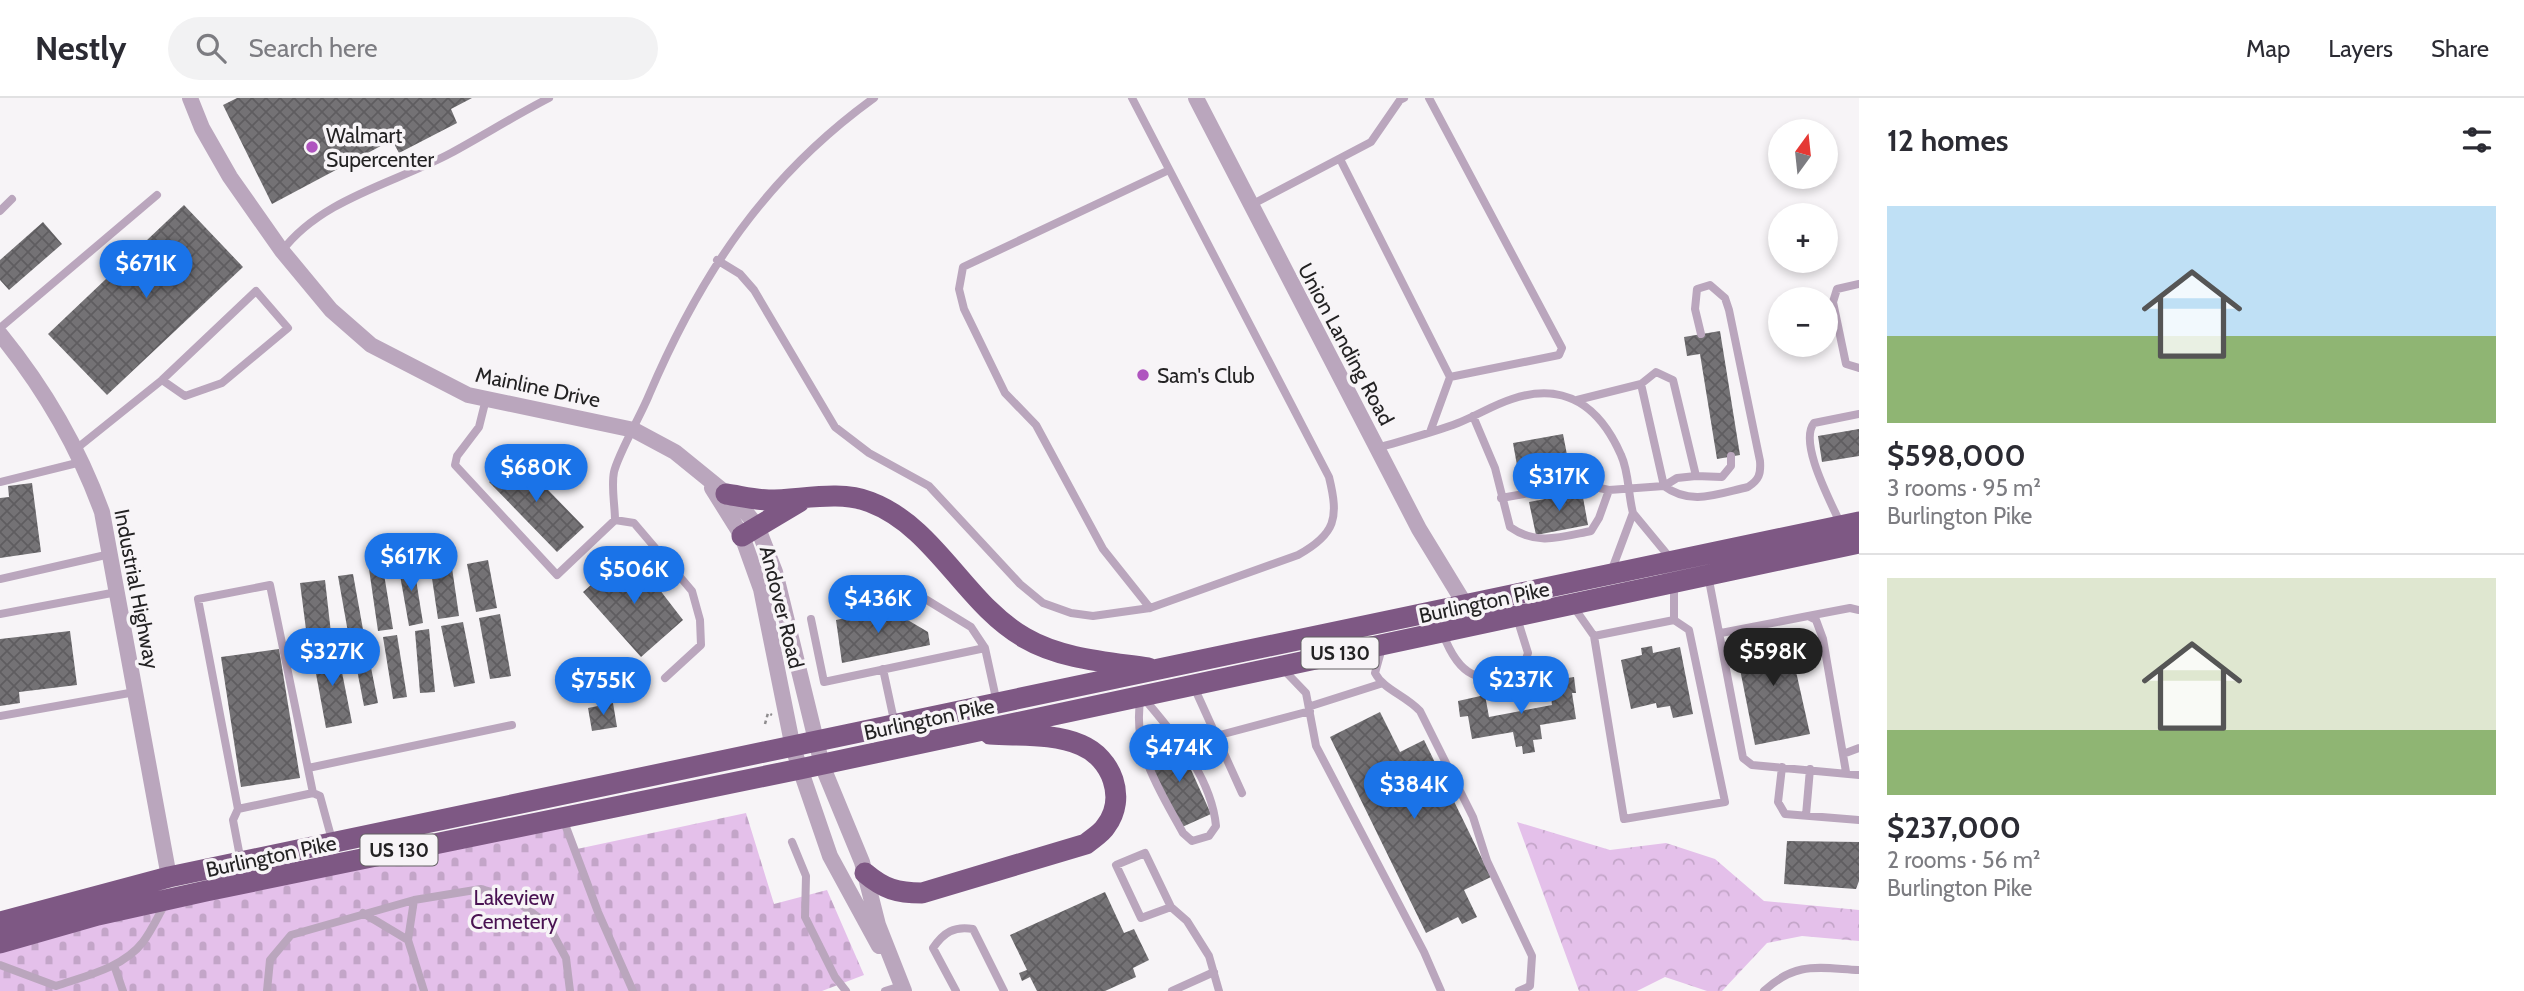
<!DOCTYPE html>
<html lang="en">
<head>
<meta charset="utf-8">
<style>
  :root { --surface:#fff; --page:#f2f2f3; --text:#2b2b33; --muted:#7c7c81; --line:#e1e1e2; --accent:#1a73e8 }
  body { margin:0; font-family:Cabin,sans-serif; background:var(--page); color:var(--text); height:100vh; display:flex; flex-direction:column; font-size:26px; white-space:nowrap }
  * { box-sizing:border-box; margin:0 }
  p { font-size:23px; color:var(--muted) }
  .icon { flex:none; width:38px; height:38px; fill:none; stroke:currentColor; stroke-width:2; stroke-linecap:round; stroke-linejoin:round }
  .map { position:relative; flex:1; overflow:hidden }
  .drawer { display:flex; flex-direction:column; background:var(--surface); width:665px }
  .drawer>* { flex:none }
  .needle { width:46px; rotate:15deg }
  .buttons { position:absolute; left:1768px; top:21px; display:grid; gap:14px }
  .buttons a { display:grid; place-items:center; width:70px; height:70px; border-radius:50%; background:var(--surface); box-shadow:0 4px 10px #0003; font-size:35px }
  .price { position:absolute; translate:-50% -60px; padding:0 16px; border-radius:24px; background:var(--accent); color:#fff; font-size:23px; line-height:46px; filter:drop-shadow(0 2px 4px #0008) }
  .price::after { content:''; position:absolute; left:50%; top:42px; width:21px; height:16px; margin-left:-10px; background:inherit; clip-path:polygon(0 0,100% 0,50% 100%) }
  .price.on { background:#222; color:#fff }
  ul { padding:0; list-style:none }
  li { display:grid; align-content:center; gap:14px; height:371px; padding:0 28px }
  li+li { border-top:2px solid var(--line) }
  li span { display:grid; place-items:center; height:217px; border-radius:0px; color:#555 }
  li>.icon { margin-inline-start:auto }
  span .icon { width:126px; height:126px; fill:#fffc; stroke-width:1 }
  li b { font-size:30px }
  h2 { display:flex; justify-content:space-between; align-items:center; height:84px; padding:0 28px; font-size:30px }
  header { display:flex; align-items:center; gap:42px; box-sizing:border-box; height:98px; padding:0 35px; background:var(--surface); border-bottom:2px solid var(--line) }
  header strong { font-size:33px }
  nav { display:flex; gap:38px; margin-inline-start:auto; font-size:24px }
  .search { width:490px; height:63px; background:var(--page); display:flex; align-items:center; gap:18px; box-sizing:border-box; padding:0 24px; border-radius:38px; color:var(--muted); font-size:26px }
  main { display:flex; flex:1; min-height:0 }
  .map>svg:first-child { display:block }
  .forest { fill:url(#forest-crowns) }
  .cemetery { fill:url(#cemetery-stones) }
  .building { fill:url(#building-cross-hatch) }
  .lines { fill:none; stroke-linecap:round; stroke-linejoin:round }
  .path { stroke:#8e8c8e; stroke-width:2.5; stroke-dasharray:3.5 3.5; stroke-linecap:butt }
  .service { stroke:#baa6bd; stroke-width:8 }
  .minor { stroke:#baa6bd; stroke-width:16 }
  .trunk { stroke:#7e5884; stroke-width:21 }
  .poi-dot { fill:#af54bf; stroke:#f7f4f7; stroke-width:2.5 }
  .labels { text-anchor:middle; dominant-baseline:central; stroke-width:7; stroke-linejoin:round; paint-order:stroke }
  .shield { fill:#f7f4f7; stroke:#636163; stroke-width:2 }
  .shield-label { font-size:19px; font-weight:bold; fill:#232223 }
  .poi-label { font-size:21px; fill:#232223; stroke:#f7f4f7; text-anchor:start }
  .street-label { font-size:21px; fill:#232223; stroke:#f7f4f7 }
  .park-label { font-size:21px; fill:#491252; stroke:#f7f4f7 }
</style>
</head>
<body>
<header>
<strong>Nestly</strong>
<div class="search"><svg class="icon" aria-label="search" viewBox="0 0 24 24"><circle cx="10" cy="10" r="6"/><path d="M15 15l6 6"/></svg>Search here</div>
<nav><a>Map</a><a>Layers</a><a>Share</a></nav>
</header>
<main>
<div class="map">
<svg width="1859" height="893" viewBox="0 0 1859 893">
  <defs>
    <pattern id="forest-crowns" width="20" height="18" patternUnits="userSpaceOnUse" patternTransform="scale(1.75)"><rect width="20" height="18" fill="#e4c0ea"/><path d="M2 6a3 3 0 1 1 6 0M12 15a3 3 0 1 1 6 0" fill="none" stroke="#c3a5c8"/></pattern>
    <pattern id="cemetery-stones" width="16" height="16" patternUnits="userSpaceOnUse" patternTransform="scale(1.75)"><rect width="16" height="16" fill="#e4c0ea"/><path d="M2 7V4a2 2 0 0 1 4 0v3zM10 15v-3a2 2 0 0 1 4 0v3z" fill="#c3a5c8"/></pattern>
    <pattern id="building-cross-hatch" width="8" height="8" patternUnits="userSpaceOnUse" patternTransform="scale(1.75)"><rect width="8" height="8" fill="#747275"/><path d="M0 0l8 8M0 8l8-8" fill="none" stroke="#5f5d60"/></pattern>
  </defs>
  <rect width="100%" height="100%" fill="#f7f4f7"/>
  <path class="forest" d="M 1517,724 L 1610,752 L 1666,745 L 1715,761 L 1764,803 L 1859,812 L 1859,843 L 1802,838 L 1767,845 L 1722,893 L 1707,893 L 1665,879 L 1637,893 L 1579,893 Z"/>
  <path class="cemetery" d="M 746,715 L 774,806 L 827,792 L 864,877 L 822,893 L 0,893 L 0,845 L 562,718 L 577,751 Z"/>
  <path class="building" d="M 237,0 L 472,0 L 451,11 L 457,25 L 399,55 L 392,42 L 272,106 L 223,7 Z
    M 184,107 L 243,169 L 107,297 L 48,236 Z
    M 43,124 L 62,146 L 9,192 L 0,182 L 0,162 Z
    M 1720,233 L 1740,357 L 1717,361 L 1700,256 L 1687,258 L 1684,239 Z
    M 1859,331 L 1859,358 L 1822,364 L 1818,338 Z
    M 1563,336 L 1568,362 L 1551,365 L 1552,372 L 1537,375 L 1536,369 L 1518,373 L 1513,345 Z
    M 516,359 L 584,429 L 557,454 L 489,384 Z
    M 32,385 L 41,454 L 0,460 L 0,400 L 9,399 L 8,388 Z
    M 1582,394 L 1588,427 L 1536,437 L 1529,404 Z
    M 450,456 L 459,518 L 438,521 L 429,460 Z
    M 625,457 L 646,480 L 649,478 L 683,522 L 641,559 L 583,494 Z
    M 488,462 L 497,510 L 476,514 L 467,466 Z
    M 413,463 L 423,525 L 409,528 L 398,466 Z
    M 383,470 L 393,531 L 378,533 L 369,471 Z
    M 353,476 L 364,537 L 349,540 L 338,478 Z
    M 325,482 L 332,544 L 308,547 L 300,485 Z
    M 889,511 L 928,534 L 930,547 L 842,565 L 836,522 Z
    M 500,516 L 511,578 L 490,581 L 479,520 Z
    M 463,524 L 475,585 L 454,589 L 441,528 Z
    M 429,531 L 435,594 L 420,595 L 415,533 Z
    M 70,533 L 77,587 L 19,594 L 20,605 L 0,608 L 0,541 Z
    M 1792,534 L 1800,568 L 1795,569 L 1810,636 L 1755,647 L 1736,551 L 1743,550 L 1743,544 Z
    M 397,537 L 407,599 L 393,601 L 383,539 Z
    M 366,544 L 378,605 L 364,608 L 352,546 Z
    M 1652,548 L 1653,555 L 1680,549 L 1693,616 L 1673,620 L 1670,608 L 1657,610 L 1656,605 L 1631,611 L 1621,562 L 1642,557 L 1641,550 Z
    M 337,549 L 352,625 L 326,630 L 312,554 Z
    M 279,551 L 300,680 L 241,689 L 221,559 Z
    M 572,572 L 591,579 L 587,592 L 567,586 Z
    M 1574,579 L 1576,595 L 1572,595 L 1576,621 L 1540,627 L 1542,641 L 1533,642 L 1535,654 L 1523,656 L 1522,648 L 1516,649 L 1513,634 L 1472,641 L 1468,618 L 1460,619 L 1458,603 L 1485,597 L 1489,619 L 1552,607 L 1549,583 Z
    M 613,605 L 617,629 L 592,633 L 588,610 Z
    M 1380,614 L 1400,654 L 1424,642 L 1491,779 L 1464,792 L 1477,819 L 1462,826 L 1458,819 L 1426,835 L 1330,639 Z
    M 1178,643 L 1211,716 L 1180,730 L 1147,657 Z
    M 1787,743 L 1859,744 L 1859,783 L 1856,791 L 1784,786 Z
    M 1105,794 L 1124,835 L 1134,831 L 1149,862 L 1133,870 L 1136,879 L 1105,893 L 1037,893 L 1030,879 L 1022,883 L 1019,875 L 1027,872 L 1010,837 Z"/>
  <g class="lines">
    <path class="path" d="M 765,626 L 768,615 L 772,617"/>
    <path class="service" d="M 1429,0 L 1562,250 L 1559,257 L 1450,279 L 1430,334
      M 1340,61 L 1450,279
      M 1251,107 L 1371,44 L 1400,2 L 1404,0
      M 0,113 L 12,101
      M 282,153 C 321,101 395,85 451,55 C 484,37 516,17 549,0
      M 717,162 L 740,176 L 754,192 L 835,329 L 869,355 L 929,388 L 1020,486 L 1043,505 L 1071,515 L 1093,518 L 1150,510 L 1298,457 C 1336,436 1339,420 1329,379 L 1132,0
      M 1859,186 L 1837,191 L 1833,204 L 1846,266 L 1859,270
      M 0,230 L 157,97
      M 1641,286 L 1664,388 C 1691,408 1717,396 1748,389 C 1759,382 1761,376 1760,363 L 1729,212 L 1725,200 L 1710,187 L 1697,191 L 1695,211 L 1701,236
      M 486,301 L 479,329 L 457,358 L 455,367 L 557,477 L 615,422 L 634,425 L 692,493 L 700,522 L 701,547 L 665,580
      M 1473,318 L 1495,370 L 1510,429 C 1537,448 1561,439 1591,433 L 1599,420 L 1609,392 L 1664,388 L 1677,380 L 1696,378 L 1673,282 L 1656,274 L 1641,286 L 1577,302
      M 1377,350 C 1404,342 1432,335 1458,325 C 1476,318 1493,307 1512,301 C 1565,283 1600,309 1621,357 C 1629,374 1628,396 1633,415
      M 76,351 L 162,282 L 256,193 L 288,230 L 222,285 L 185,298 L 162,282
      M 1696,378 L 1722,379 L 1731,368 L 1731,358
      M 0,384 L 81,364
      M 1501,400 L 1581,386 L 1609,392
      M 615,422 C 615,408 611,388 614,374 C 618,356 641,317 649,297 C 701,175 766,78 874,0
      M 1841,427 C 1832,406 1798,345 1814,325 L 1859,316
      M 1611,474 L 1633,415 L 1671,461
      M 1708,477 L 1743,660 L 1752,667 L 1859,677
      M 0,481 L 110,456
      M 1573,508 L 1594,538 L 1674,522 L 1674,488
      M 1150,510 L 1103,451 L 1036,327 L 1005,295 L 964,211 L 959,191 L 963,169 L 1169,72
      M 0,516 L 117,494
      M 1808,518 L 1850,510 L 1859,512
      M 811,521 L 824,584 L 985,550 L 971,529 L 922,499
      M 1721,535 L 1808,518 L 1816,522 L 1823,541 L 1846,674
      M 1443,536 C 1459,578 1479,589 1522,572 L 1528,555 L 1517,520
      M 1594,538 L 1624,721 L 1725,704 L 1689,532 L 1674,522
      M 985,550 L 997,605
      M 1382,550 L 1375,575 C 1384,592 1405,597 1420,613 L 1473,719 L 1487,763 L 1532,858 L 1530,888 L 1519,893
      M 1282,570 L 1306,595 L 1316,648 L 1424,854 L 1441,893
      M 883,571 L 895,627
      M 1194,589 L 1242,695
      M 1141,597 C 1173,635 1211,677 1216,728 L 1209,738 L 1192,743 L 1183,735 C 1158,689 1131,651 1141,597 Z
      M 1311,608 L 1380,586
      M 0,618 L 135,594
      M 1216,638 L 1310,613
      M 1843,656 L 1859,650
      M 1782,669 L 1778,704 L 1785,716 L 1859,722
      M 308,670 L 512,627
      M 238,711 L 313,695
      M 1806,717 L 1810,671
      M 563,721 L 598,814 L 633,893
      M 792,744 L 806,778 L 805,819 L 835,879 L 846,893
      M 241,764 L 233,722 L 238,711 L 198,501 L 270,487 L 313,695 L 320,698 L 332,742
      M 1171,809 L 1141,820 L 1116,767 L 1145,755 L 1171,809 L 1187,823 L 1209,858 L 1219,893
      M 363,815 L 408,842
      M 0,867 L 56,888 C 85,878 123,870 143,844 C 152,832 158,818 165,806
      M 114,867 L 123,893
      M 267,893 L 270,862 L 291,837 L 414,802
      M 424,893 L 408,842 L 414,802 L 481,791 L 513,800 L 548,827 L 566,860 L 570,893
      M 885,893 L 901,888
      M 956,893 L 933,850 C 944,834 954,828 973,831 L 1004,893
      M 1172,893 L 1214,874
      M 1764,893 C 1796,863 1818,870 1859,872"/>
    <path class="minor" d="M 190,0 L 202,30 L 230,79 L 282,153 L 331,212 L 371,247 L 468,297 L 634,332 L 675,354 L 739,406 L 757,428 L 775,474 L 822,667 L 862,764 L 878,827 L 904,893
      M 1196,0 L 1419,431 L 1466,508
      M 0,236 C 44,290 78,348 102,414 L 169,779
      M 712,390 L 742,438 L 761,491 L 793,650 L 830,758 L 879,848"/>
    <path class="trunk" d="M 726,396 C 740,398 755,402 769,402 C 801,402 839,392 870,404 C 936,429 965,506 1025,540 C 1061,561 1107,564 1148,570
      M 742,438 L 799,404
      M 865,775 C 884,791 897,795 922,795 L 1086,746 C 1093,740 1102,735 1106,728 C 1127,700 1112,660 1081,647 C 1054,635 1019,638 990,636
      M 0,824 L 169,779 L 1859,424
      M 0,845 L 98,817 L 206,793 L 800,671 L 1859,445"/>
  </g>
  <g class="poi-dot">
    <circle cx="312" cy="49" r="7"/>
    <circle cx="1143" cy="277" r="7"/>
  </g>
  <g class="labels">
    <g class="shield">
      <rect x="1301.5" y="539.5" width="77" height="31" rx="5"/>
      <rect x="360.5" y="736.5" width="77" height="31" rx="5"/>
    </g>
    <g class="shield-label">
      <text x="1340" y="555">US 130</text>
      <text x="399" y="752">US 130</text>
    </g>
    <g class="poi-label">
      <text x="326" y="37">Walmart<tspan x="326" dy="24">Supercenter</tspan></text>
      <text x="1157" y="277">Sam's Club</text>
    </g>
    <g class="street-label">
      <text transform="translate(1346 246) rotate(62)">Union Landing Road</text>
      <text transform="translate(538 289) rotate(12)">Mainline Drive</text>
      <text transform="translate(137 491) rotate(79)">Industrial Highway</text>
      <text transform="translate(1484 504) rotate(-12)">Burlington Pike</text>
      <text transform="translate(782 509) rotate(76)">Andover Road</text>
      <text transform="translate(929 621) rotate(-12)">Burlington Pike</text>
      <text transform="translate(271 758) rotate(-12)">Burlington Pike</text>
    </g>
    <g class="park-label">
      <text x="514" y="799">Lakeview<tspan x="514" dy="24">Cemetery</tspan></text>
    </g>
  </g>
</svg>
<div class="buttons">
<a><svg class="needle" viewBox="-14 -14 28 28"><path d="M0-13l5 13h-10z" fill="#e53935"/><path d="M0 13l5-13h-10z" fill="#7c7c81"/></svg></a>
<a>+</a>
<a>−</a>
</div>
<b class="price" style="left:146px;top:202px">$671K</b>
<b class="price" style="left:536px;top:406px">$680K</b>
<b class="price" style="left:1559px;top:415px">$317K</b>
<b class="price" style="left:411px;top:495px">$617K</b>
<b class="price" style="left:634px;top:508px">$506K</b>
<b class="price" style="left:878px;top:537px">$436K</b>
<b class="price" style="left:332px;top:590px">$327K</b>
<b class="price on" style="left:1773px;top:590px">$598K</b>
<b class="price" style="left:1521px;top:618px">$237K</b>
<b class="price" style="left:603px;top:619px">$755K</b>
<b class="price" style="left:1179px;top:686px">$474K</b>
<b class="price" style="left:1414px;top:723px">$384K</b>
</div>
<section class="drawer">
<h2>12 homes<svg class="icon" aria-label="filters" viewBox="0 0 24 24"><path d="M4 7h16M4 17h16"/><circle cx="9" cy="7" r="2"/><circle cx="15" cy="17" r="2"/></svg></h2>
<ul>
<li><span style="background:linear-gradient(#bfe0f5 60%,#8fb573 0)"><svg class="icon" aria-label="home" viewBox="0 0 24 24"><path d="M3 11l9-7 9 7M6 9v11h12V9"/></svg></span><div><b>$598,000</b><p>3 rooms · 95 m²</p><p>Burlington Pike</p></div></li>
<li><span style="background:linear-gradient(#dfe7d0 70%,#8fb573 0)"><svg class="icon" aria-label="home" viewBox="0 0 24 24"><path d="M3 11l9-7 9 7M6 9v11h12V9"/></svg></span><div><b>$237,000</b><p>2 rooms · 56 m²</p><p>Burlington Pike</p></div></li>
</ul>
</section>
</main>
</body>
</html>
